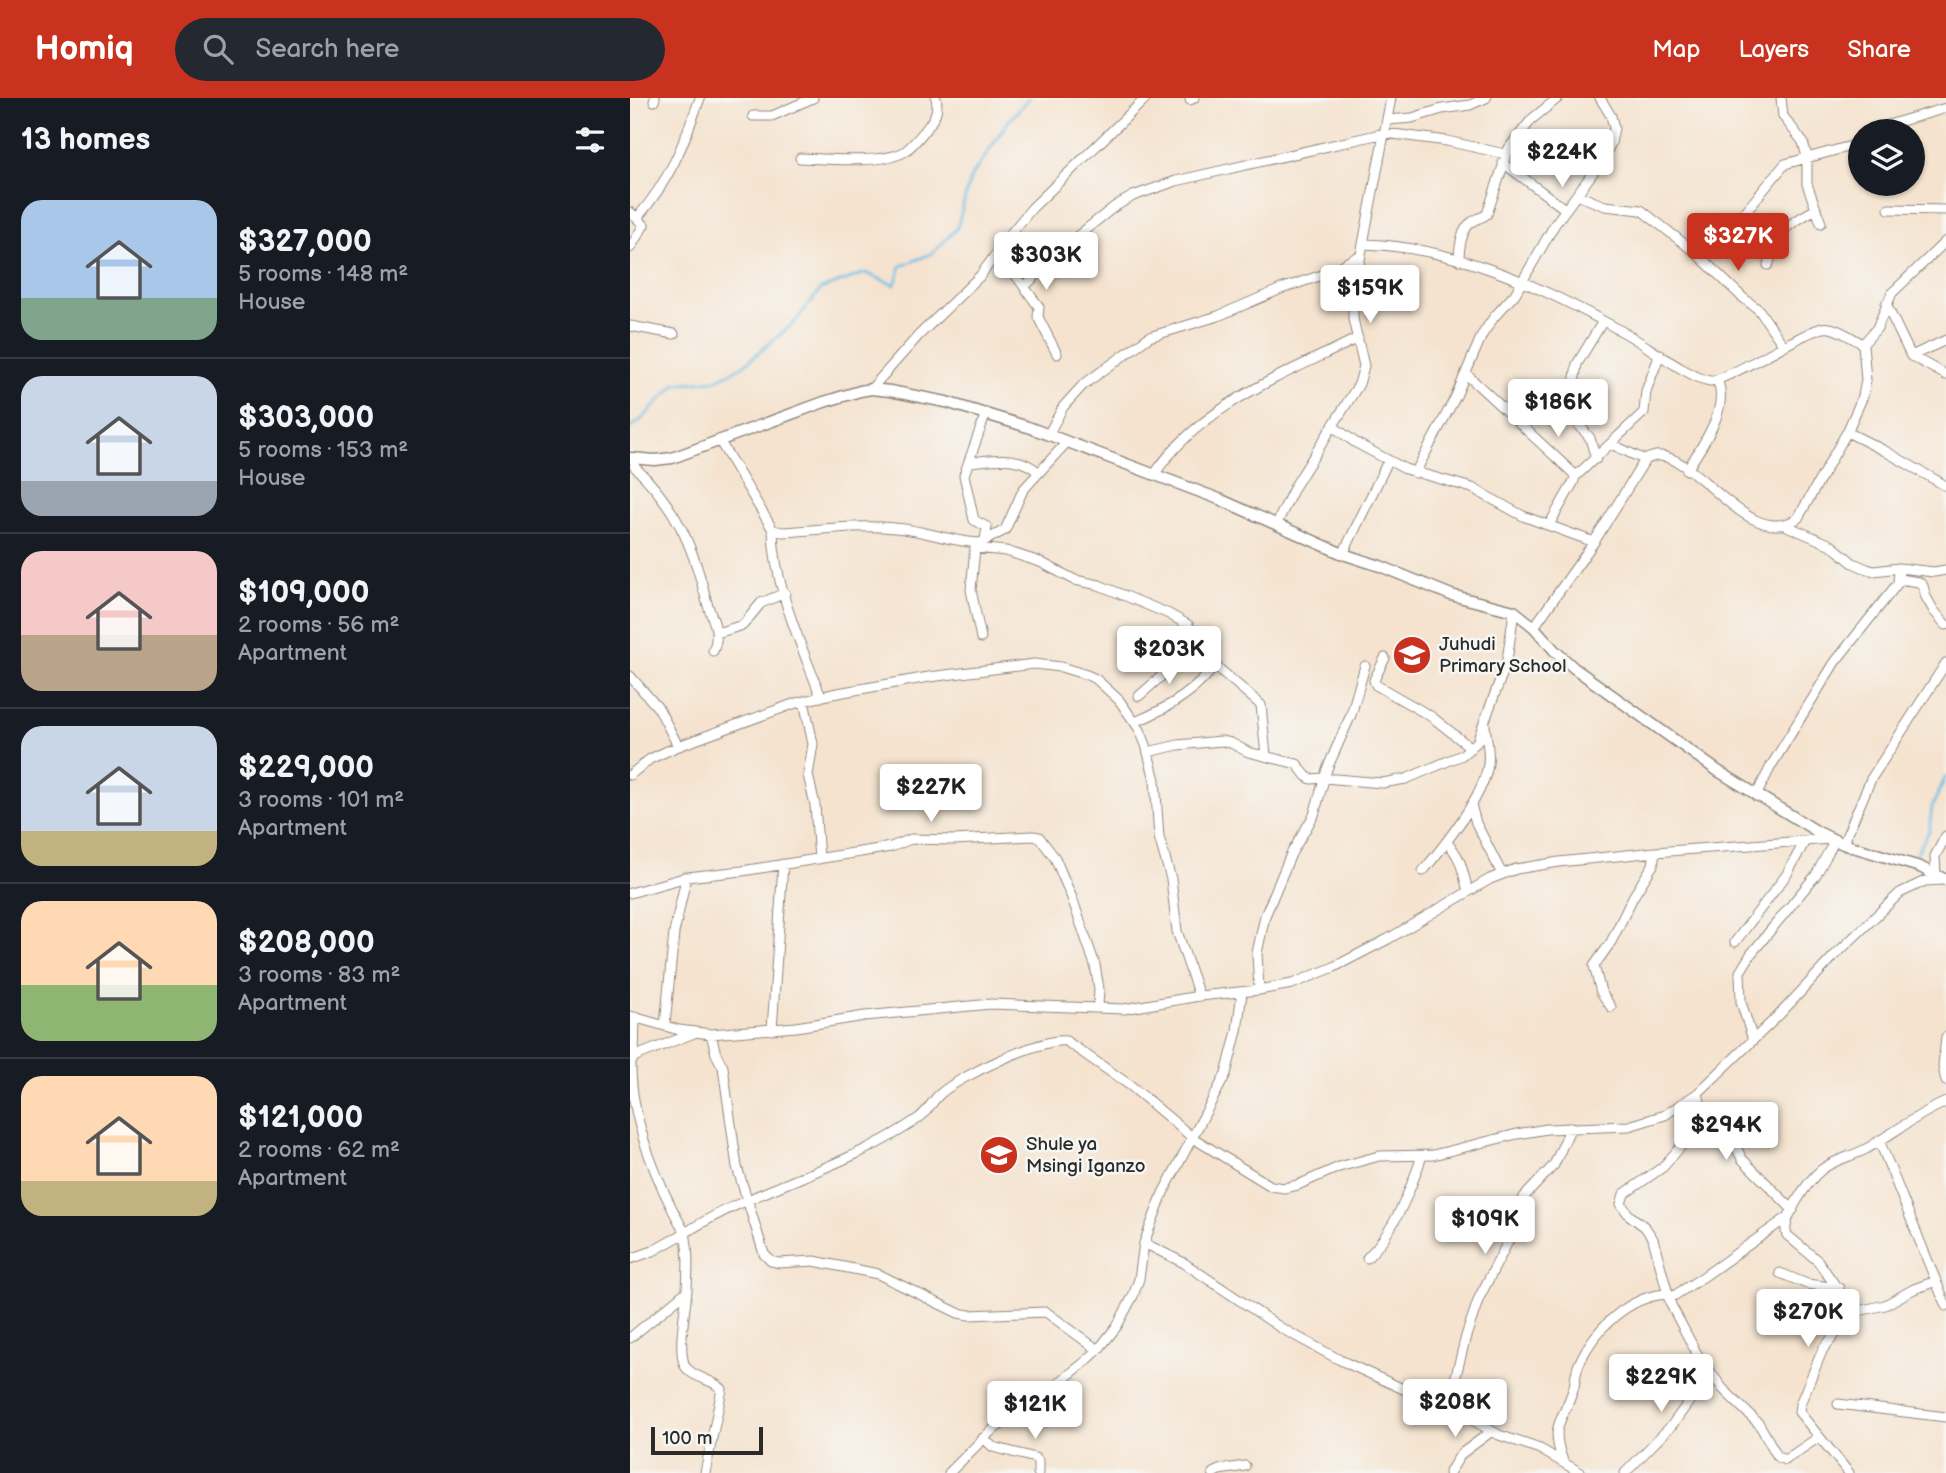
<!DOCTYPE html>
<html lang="en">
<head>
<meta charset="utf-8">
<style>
  :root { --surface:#171b24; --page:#242831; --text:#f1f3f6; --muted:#9ea1a6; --line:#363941; --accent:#c8321e }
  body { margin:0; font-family:"Balsamiq Sans",sans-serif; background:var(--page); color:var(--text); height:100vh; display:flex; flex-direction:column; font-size:26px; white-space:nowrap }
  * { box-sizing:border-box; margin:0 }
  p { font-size:23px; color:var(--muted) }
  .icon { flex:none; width:38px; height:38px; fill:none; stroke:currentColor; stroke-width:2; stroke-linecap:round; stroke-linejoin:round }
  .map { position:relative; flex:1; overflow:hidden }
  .details { display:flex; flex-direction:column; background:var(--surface); width:630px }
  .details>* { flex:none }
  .fabs { position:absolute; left:1218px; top:21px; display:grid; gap:14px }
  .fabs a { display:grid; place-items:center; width:77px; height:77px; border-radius:50%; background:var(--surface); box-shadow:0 2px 5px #0004; font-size:35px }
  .scale { position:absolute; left:21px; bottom:18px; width:112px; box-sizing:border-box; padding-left:7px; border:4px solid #2b2b2b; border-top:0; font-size:19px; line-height:24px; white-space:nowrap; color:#2b2b2b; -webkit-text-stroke:5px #f6f6f2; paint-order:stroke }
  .price { position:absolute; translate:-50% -60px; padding:0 16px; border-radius:7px; background:#fff; color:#222; font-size:23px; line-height:46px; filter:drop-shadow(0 2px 4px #0008) }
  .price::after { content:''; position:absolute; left:50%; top:42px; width:21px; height:16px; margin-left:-10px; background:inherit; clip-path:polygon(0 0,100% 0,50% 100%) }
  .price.active { background:var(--accent); color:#fff }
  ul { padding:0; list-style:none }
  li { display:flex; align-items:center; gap:21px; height:175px; padding:0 21px }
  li+li { border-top:2px solid var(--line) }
  li span { display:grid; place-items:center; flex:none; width:196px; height:140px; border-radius:21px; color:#555 }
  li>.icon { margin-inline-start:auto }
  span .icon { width:84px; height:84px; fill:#fffc; stroke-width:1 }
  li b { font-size:30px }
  h2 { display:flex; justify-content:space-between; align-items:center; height:84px; padding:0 21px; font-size:30px }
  header { display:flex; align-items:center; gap:42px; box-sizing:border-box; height:98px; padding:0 35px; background:var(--accent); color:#fff }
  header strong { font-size:33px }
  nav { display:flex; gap:38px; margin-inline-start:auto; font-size:24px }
  .search { width:490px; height:63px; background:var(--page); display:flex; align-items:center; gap:18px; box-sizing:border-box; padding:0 24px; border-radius:38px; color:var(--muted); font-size:26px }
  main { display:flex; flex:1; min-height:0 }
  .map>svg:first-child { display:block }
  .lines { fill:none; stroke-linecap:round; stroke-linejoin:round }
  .stream { stroke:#69bde6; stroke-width:2.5 }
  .minor-casing { stroke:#90877d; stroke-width:11 }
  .tertiary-casing { stroke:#90877d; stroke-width:13 }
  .minor { stroke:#fff; stroke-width:9 }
  .tertiary { stroke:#fff; stroke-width:10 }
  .labels { text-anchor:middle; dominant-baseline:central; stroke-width:5; stroke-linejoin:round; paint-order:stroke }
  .poi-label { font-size:19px; fill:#2b2b2b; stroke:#f6f6f2; text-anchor:start }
</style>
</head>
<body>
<header>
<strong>Homiq</strong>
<div class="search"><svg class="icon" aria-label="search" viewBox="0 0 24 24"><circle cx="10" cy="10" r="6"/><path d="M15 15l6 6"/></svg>Search here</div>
<nav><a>Map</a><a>Layers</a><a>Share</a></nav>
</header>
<main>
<section class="details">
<h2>13 homes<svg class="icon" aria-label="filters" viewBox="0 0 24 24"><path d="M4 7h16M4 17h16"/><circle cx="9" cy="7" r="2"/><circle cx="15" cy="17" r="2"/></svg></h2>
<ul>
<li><span style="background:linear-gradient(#a9c7e8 70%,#7fa58c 0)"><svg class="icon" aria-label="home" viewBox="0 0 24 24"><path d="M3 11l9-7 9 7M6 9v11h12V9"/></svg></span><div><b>$327,000</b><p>5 rooms · 148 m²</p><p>House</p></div></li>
<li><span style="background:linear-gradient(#c9d6e8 75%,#9aa5b1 0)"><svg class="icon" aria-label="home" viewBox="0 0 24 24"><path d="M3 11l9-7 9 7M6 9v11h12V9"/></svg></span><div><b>$303,000</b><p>5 rooms · 153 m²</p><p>House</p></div></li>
<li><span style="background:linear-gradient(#f6c9c9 60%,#b9a48a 0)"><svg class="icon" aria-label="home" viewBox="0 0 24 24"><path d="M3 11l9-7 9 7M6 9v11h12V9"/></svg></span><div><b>$109,000</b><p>2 rooms · 56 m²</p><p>Apartment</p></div></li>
<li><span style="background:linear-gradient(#c9d6e8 75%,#c2b280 0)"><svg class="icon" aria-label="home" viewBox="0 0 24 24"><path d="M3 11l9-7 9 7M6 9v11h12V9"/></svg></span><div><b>$229,000</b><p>3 rooms · 101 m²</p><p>Apartment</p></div></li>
<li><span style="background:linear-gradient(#ffd9b3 60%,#8fb573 0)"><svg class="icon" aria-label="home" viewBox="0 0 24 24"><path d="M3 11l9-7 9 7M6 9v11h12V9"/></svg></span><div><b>$208,000</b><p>3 rooms · 83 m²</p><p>Apartment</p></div></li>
<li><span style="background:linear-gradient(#ffd9b3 75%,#c2b280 0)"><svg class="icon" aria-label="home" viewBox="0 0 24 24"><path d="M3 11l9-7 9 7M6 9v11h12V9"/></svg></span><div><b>$121,000</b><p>2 rooms · 62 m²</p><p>Apartment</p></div></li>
</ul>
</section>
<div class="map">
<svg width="1316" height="1375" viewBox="0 0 1316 1375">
  <rect width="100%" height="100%" fill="#f6f6f2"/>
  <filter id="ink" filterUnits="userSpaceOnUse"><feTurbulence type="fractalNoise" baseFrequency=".0143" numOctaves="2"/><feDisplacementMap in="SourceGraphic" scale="14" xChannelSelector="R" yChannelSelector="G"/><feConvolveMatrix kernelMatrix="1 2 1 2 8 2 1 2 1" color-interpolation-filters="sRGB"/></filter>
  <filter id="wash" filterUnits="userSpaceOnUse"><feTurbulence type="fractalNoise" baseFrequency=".00686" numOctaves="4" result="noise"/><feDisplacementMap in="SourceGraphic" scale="28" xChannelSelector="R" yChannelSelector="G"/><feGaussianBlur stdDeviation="1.57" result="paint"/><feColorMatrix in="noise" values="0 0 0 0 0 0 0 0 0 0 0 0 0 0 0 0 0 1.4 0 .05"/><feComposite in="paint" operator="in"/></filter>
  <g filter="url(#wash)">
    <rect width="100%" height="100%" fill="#f5e3cf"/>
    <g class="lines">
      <path class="stream" d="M 0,330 L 9,324 L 46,286 L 86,282 L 113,268 L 165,224 L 191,191 L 235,175 L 265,187 L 271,168 L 303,155 L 327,130 L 340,81 L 377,25 L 399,0
        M 1286,756 L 1299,733 L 1302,709 L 1316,678"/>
    </g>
  </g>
  <g filter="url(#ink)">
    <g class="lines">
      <g class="minor-casing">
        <path id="minor" d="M 1151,0 L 1153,18 L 1173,44 L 1177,59 L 1177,86 L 1191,125
          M 560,2 L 564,0
          M 24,3 L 25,0
          M 123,18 L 142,18 L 183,0
          M 758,22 L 782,20 L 812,11 L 840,7 L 856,0
          M 1258,33 L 1258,27 L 1316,10
          M 170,60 C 195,61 253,66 274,54 C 283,48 290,38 297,30 C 304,20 309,13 306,0
          M 873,65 L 935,111
          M 947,97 L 975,108 L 1011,112 L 1065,154 L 1112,199 L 1129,212 L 1153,247
          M 1259,111 L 1316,112
          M 0,114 L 14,127 L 0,150
          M 7,120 C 41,81 53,47 70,0
          M 1100,132 L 1155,66 L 1221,48
          M 734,146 C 826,149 914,189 993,234 C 1014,245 1059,280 1080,283 C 1090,285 1159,244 1175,237 C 1182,234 1192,228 1200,230 C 1211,232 1223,241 1233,246
          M 368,153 L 409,209 L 408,219 L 427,256
          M 829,162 C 829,151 831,131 842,124 C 847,120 852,120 857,116 L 879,50 L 902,21 L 928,0
          M 1138,167 C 1142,160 1139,156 1141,150 C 1148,131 1170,120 1186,111
          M 394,189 L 445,140 L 484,109 L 503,98 L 546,83 L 755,35 L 817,43 L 875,56
          M 1256,206 L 1281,258 L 1316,277
          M 0,228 L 44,236
          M 1281,258 L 1316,242
          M 836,276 L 943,375 L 945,379 L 943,385 L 919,427
          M 241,291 L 289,237 L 350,178 L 382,134 L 402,110 L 516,0
          M 704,329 L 726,345 L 775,371 L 842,390 L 893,418 L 964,444
          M 1217,334 L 1255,353 L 1316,388
          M 418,337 L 433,309 L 453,287 L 519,239 L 588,218 L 651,191 L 695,176 L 731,157
          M 89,342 L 143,432 L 152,434 C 189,432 227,426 265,430 C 294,432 321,444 350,445
          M 981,346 L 1015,362
          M 966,361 L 960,340 L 944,321 L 941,305 L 947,266 L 973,223
          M 339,364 C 364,362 388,356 408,374
          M 4,368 C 46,409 62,445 76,501 C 81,521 92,532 83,553
          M 1057,372 C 1071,349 1099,312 1088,284 L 1089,282
          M 785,375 L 826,298 L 852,237 L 864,219 L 885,196 L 925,126 L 973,61 L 981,45 L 984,30 L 981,18 L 970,0
          M 524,377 C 570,307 656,276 728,240
          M 945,379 L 1014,314 L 1016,293 L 1030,256
          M 647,425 L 665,388 L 729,286 L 734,268 L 723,221 L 723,198 L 761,0
          M 1157,428 L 1201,447 L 1223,465 L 1237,471 L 1244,473 L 1269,470 L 1304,474 L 1316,472
          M 143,432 C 144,489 171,546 191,599
          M 355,442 L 357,429 L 344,422 L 334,377 L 356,315
          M 345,450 L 376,453 L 410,464 L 445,482 L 469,487 L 539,516 L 558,527 L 588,570 L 631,607 L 636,658
          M 713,456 L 758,363
          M 1269,481 L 1289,484 L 1293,488 L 1296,499 L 1304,513 L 1316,527
          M 904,529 L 964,444 L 1015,362 C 1019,360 1025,357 1031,358 C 1071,362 1121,453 1168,420 L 1217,334 L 1233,298 L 1236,282 L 1233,246 L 1247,230 L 1262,195 L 1316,143
          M 87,535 L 113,527 L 131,505 L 155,495
          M 351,540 L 341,492 L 345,450 L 350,445 L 375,432 L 393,392 L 437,344
          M 755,560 L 744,582 L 746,587 L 802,619 L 841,650
          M 0,578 L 29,611 L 48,648
          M 509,598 L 569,545
          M 174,603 L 183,646 L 178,677 L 185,707 L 189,761
          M 505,624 C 534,612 567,593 585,567
          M 518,654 L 548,647 L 591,643 L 601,645 L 618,654 L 667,666 L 676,678 L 681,681 L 694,680 L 752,685 L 776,681 L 832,657 L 847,644 L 877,563 L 884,513
          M 0,677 L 20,661 L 46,649 L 166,605 L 202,596 L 299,579 L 404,566 L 431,569 L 457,577 L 466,581 L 489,602 L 510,632 L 516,647 L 525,682 L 529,739 L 541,781 L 547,833 L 569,898
          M 1126,698 L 1141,668 L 1205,564 L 1268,485 L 1269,470
          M 841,707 L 846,725 L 872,776
          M 816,744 C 832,759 832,772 838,793
          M 1213,746 L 1241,681 L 1316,565
          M 793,773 C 814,748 854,698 858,666 C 860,653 856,640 855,627
          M 1306,777 L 1305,758 L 1316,738
          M 0,795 L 57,779 L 112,773 L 261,749 L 281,741 L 324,742 L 403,738 L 409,739 L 425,760 L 442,800 L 465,867 L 469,891 L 468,909
          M 1105,844 L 1157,776 L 1175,743
          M 629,892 L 627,855 L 635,818 L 661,756 L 684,717 L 697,671 L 721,617 L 735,568
          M 981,909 L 971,894 L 964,868 L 981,844 L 1003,799 L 1023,767 L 1025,754
          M 0,918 L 49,932 L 81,936 L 166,929 L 235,918 L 361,906 L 494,911 L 569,898 L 629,892 L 662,886 L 704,869 L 758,841 L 860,781 L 886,771 L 929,764 L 1025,754 L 1201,741
          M 35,927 L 44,835 L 55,785 L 54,779
          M 142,932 L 153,766
          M 81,936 L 86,956 L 93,969 L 107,1069 L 134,1156 L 141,1163 L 149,1165 L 184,1163 L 248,1176 L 328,1215 L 339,1217 L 416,1214 L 468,1252
          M 1316,939 L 1313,968 L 1316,983
          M 1123,942 L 1111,904 L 1110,874 L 1121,856 L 1186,777 L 1205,742
          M 4,959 L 5,919
          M 1068,995 L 1071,1008 L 1097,1031 L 1112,1061 L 1163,1112
          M 1079,1016 L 1033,1069 L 994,1096 L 991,1106 L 999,1117 L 1015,1129 L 1023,1141 L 1041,1207 L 1067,1256 L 1093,1291 L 1129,1326 L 1148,1359 L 1155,1362 L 1189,1339
          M 1249,1042 L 1316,1208
          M 514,1145 L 554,1165 L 651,1230 L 710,1262 L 784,1296 L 828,1314 L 869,1337 L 910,1351 L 951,1375
          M 737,1160 C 764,1134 780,1093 792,1058
          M 0,1161 L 23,1153 L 55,1135 C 28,1087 0,1021 1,965 L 4,959 L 11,956 L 64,935
          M 1150,1175 L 1177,1186 L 1209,1190
          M 1039,1201 L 1073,1179 L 1158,1119
          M 1224,1214 L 1188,1163 L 1157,1137 C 1150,1122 1179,1082 1191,1072 C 1205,1061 1221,1059 1236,1051 C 1263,1036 1287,1016 1316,1004
          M 0,1240 L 57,1193
          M 1208,1306 L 1316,1319
          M 818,1309 L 836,1238 L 849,1200 L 883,1134 L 894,1099 L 924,1067 L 941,1029
          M 353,1340 L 363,1349 L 405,1360 L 408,1363 L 408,1375
          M 933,1363 C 919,1326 933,1324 943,1292 C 946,1284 945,1274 949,1266 C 964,1231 999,1198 1037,1196
          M 75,1375 L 92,1291 C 83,1281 62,1280 55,1268 C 47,1251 56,1210 57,1191 C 58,1172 59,1154 55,1135 C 128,1088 217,1071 289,1020 C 298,1013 302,1003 310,996 C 328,979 413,939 436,943 L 501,988 L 563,1040 L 641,1088 L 654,1090 L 668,1087 L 709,1069 L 749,1058 L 803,1057 L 887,1036 L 917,1031 L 999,1028 L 1035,1017 L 1068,995 L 1150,916 L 1204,858 L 1270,795 L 1295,783 L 1314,782
          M 319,1375 L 360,1334 L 416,1295 L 455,1264 L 468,1252 L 487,1228 L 503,1198 L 509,1181 L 514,1145 L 533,1095 L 596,976 L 607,933 L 612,894
          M 583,1375 L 589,1372 L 615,1368
          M 819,1375 L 831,1356 L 862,1333
          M 995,1375 L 1042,1327 L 1071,1287 L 1082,1278
          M 1219,1375 L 1169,1314 L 1170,1306 L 1193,1251 L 1224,1214 L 1255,1207 L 1284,1191 L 1306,1183"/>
      </g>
      <g class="tertiary-casing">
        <path id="tertiary" d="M 0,360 L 25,362 L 42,360 L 194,304 L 230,293 L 241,291 L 260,293 L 316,304 L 398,329 L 589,401 L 713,456 L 750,468 L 821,497 L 884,513 L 904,529 L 924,552 L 944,570 L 1088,673 L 1188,734 L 1213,746 L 1290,769 L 1316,782"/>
      </g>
      <use href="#minor" class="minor"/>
      <use href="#tertiary" class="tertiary"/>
    </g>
  </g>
  <defs>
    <g id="school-disc" transform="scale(2.0125)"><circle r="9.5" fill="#c8321e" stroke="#f6f6f2"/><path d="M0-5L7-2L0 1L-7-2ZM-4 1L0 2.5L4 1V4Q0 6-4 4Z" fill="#fff"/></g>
  </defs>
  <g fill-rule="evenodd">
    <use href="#school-disc" x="782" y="557"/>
    <use href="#school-disc" x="369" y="1057"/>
  </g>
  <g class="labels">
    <g class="poi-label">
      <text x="809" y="546">Juhudi<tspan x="809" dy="22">Primary School</tspan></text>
      <text x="396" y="1046">Shule ya<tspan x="396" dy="22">Msingi Iganzo</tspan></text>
    </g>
  </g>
</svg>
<div class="fabs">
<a><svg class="icon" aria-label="layers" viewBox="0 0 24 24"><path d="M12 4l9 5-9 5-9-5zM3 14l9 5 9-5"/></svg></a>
</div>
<div class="scale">100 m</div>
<b class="price" style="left:932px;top:91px">$224K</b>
<b class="price active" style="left:1108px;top:175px">$327K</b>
<b class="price" style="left:416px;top:194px">$303K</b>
<b class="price" style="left:740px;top:227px">$159K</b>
<b class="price" style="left:928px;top:341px">$186K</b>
<b class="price" style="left:539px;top:588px">$203K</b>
<b class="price" style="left:301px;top:726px">$227K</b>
<b class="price" style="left:1096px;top:1064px">$294K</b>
<b class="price" style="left:855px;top:1158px">$109K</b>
<b class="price" style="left:1178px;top:1251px">$270K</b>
<b class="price" style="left:1031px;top:1316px">$229K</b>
<b class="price" style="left:825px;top:1341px">$208K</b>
<b class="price" style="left:405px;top:1343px">$121K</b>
</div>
</main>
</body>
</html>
